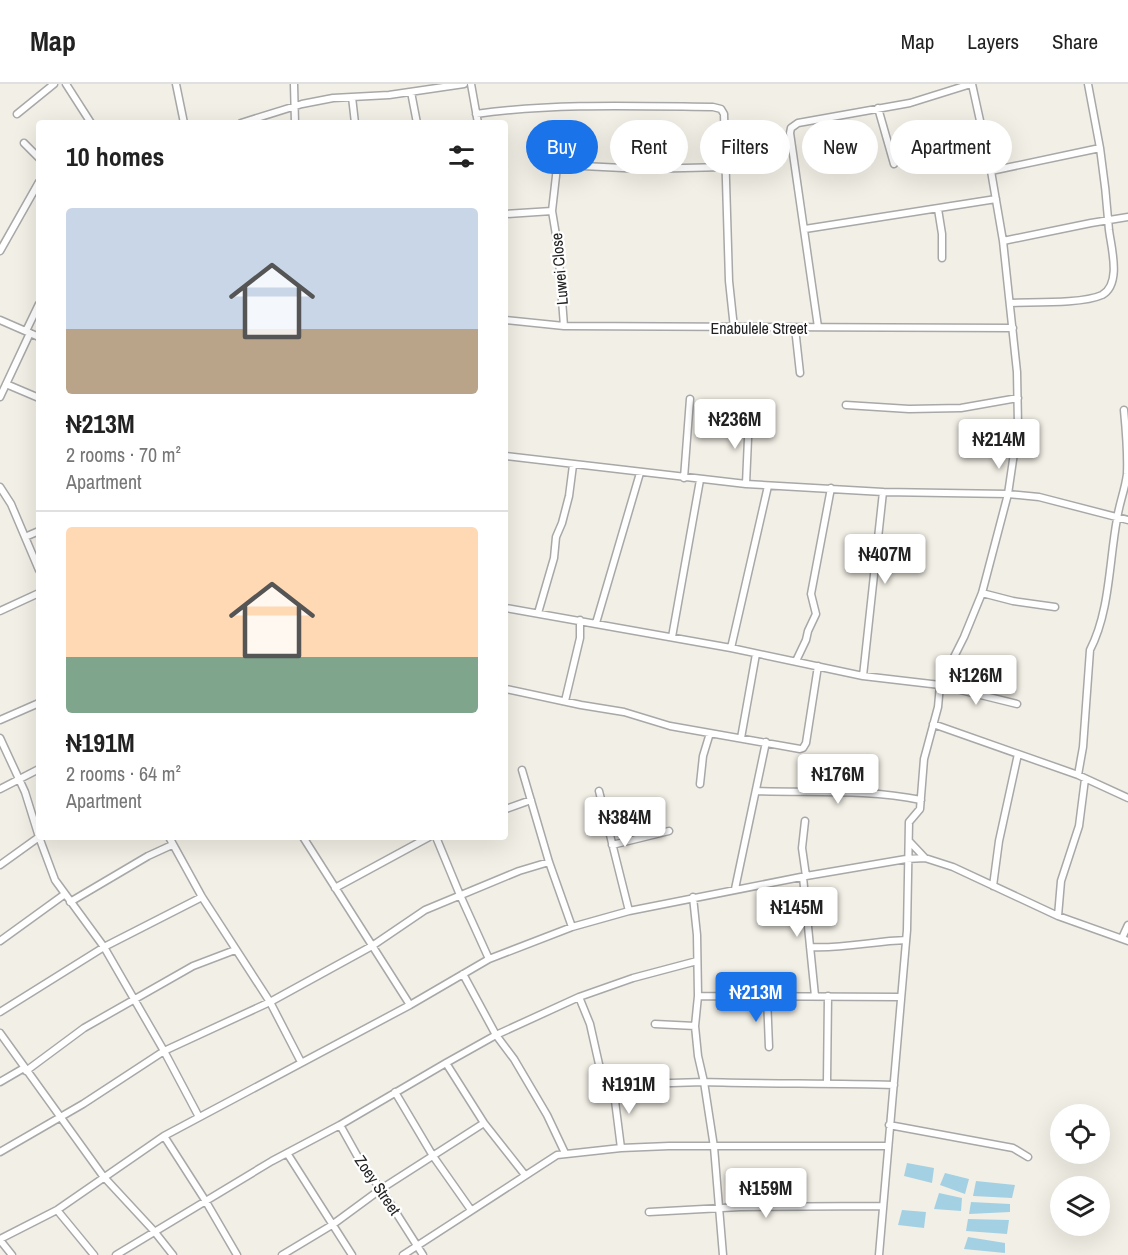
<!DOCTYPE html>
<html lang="en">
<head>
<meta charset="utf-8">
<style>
  :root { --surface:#fff; --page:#f6f6f6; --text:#222; --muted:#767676; --line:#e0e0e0; --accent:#1a73e8 }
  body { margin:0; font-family:"Archivo Narrow",sans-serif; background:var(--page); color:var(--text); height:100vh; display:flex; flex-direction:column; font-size:22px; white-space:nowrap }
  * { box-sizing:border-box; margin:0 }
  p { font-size:20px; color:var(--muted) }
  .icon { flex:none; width:33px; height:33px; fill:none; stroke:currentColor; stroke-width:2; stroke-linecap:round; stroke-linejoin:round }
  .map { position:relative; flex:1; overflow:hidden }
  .panel { position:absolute; left:36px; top:36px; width:472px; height:720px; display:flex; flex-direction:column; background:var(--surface); border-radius:6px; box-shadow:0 6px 24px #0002 }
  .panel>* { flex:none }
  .banner { position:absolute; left:526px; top:36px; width:512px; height:54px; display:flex; gap:12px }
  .tools { position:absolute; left:1050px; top:1020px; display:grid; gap:12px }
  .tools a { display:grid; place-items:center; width:60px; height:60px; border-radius:50%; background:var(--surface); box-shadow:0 6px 24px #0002; font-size:30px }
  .price { position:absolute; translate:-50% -51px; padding:0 14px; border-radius:6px; background:#fff; color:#222; font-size:20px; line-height:39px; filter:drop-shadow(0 2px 3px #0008) }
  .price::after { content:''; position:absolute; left:50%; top:36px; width:18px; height:14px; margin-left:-9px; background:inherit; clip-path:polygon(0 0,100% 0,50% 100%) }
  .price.on { background:var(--accent); color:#fff }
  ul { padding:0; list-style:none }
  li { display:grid; align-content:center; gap:12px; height:318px; padding:0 30px }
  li+li { border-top:2px solid var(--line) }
  li span { display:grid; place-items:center; height:186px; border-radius:6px; color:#555 }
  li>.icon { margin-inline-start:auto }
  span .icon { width:108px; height:108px; fill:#fffc; stroke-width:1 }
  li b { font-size:26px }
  h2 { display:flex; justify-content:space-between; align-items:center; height:72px; padding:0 30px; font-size:26px }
  .chip { padding:0 21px; border-radius:27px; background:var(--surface); box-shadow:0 6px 24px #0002; font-size:21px; line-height:54px }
  .chip.on { background:var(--accent); color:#fff }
  header { display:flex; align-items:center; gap:36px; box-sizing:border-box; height:84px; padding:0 30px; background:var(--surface); border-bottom:2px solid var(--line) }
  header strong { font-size:28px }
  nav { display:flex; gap:33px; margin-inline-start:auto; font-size:21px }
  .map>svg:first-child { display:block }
  .water { fill:#a3d1e3 }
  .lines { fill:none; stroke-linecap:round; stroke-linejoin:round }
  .street-casing { stroke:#a8a8a8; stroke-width:9 }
  .street { stroke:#fff; stroke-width:6 }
  .labels { text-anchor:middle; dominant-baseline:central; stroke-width:4.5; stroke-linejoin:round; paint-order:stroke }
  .street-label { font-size:16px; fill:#212121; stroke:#fff }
</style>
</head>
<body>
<header>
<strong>Map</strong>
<nav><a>Map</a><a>Layers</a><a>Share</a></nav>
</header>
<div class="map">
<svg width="1128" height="1171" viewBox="0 0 1128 1171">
  <rect width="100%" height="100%" fill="#f2efe6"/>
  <path class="water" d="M 907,1079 L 934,1084 L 932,1099 L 904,1092 Z
    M 945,1089 L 969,1095 L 965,1110 L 940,1101 Z
    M 976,1097 L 1015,1101 L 1012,1114 L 973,1112 Z
    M 939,1109 L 962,1114 L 961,1127 L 934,1125 Z
    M 971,1118 L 1010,1120 L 1010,1128 L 969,1130 Z
    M 902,1126 L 926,1128 L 924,1144 L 898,1141 Z
    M 968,1135 L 1009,1136 L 1007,1150 L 966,1147 Z
    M 968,1153 L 1005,1159 L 1005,1169 L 964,1165 Z"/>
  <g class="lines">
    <g class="street-casing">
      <path id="street" d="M 66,0 L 91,39
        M 176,0 L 184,39
        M 294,0 L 295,39
        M 471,0 L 478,39
        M 1088,0 L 1100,64
        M 411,8 L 417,39
        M 352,13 L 355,39
        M 878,24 L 894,80
        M 17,30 L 54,0
        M 476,30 C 555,19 634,22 713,23 L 721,25 L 724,30 L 729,197 L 734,244
        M 241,39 L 302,20 L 333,14 L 389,11 L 464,0
        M 24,59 L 39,74
        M 991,87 L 1100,64 C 1104,91 1107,118 1109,146 C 1111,163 1122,200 1102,211 C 1082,220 1033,218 1010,219
        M 938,125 L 942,150 L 942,174
        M 506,130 L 552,127
        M 805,145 L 996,115
        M 1003,157 L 1091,139 L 1128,133
        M 0,167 L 39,98
        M 0,236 L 39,253
        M 506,236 L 564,242 L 1013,244
        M 564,242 L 558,163 L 552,127 L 557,83 L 563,81 L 643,85 L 725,83
        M 818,243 L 790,49 L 791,44 L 798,39 L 910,19 L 971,0
        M 795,244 L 800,289
        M 26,247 L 39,220
        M 6,300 L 39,314
        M 0,313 L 30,249
        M 846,321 L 909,325 L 961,324 L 1018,314
        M 506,372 L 746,400 L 883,408 L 1008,410 L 1039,413 L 1128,436
        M 684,394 L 690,315
        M 746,400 L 749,332
        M 0,403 L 11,420 L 39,486
        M 25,453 L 39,447
        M 982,509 L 1013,517 L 1055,523
        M 506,524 L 731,564 L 863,592 L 940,601 L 1017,620
        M 0,527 L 39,509
        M 538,529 L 554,474 L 556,453 L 562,439 L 569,412 L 573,381
        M 596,539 L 640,389
        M 672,553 L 700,396
        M 731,564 L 768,402
        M 796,577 L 806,556 L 808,547 L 816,530 L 811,510 L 831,404
        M 863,592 L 883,408
        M 506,605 L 581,621 L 624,628 L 670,642 L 800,665 L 803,664 L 806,659 L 818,582
        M 565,617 L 580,554 L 580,536
        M 0,636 L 39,619
        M 933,640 L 1078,691 L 1128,714
        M 0,654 L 25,708 L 39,753 L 55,796 L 104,863 L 164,967 L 83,1020 L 0,1068
        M 741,654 L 756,570
        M 522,686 L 549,778 L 572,843
        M 1078,691 L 1083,663 L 1090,566 C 1110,527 1109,478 1117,435 C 1119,420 1125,406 1127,390 C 1128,369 1126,347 1124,326
        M 700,700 L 703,672 L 710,649
        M 0,705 L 39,685
        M 599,707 L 629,827
        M 757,707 C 812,709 867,705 921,716
        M 506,725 L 531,716
        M 805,737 L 802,764 L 806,792
        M 169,753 L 202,813 L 270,918 L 301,978
        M 303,753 L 410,921
        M 436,753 L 460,811 L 489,875
        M 909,757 L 925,774
        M 612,761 L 669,747
        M 0,781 L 39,753
        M 803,793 L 815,912
        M 993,802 L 999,757 L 1018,670
        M 335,804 L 429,753
        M 735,805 L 766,658
        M 70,818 L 148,772 L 172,761
        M 1058,832 L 1061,797 L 1079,742 L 1085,695
        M 1122,854 L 1128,841
        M 0,857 L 65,810
        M 810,863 C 842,865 874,857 906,856
        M 463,890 L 496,951 L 514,975 L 547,1031 L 565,1069
        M 698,912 L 900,913
        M 579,913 L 633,894 L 697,877
        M 767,913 L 769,963
        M 0,928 L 104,863 L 202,813
        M 655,940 L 695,942
        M 0,949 L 103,1092 L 154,1147 L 173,1171
        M 446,979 L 484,1039 L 525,1091
        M 26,987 L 84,944 L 193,882 L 235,866
        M 0,998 L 24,984
        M 827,998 L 828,912
        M 613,1001 L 621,1064
        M 395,1008 L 433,1072 L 471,1126
        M 199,1033 L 164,967 L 270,918 L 372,862 L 425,826 L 519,787 L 549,778
        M 340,1041 L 364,1084 L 381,1105 L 423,1171
        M 889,1041 L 1013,1064 L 1028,1073
        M 164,1052 L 205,1116 L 237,1171
        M 287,1069 L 352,1171
        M 57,1126 L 94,1171
        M 649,1128 L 740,1123 L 882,1122
        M 0,1155 L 57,1126 L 164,1052 L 410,921 L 489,875 L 572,843 L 629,827 L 806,792 L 906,775 L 925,774 L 953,783 L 1058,832 L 1128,857
        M 0,1156 L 12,1171
        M 116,1171 L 272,1077 L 340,1041 L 446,979 L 496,951 L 579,913 L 590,940 L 603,998 L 607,1001 L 704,998 L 698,972 L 695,942 L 698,912 L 697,851 L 693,813
        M 282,1171 L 332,1141 L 381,1105 L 484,1039
        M 403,1171 L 557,1071 L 621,1064 L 669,1062 L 887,1062
        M 723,1171 L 714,1063 L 704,998 C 767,1000 830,999 894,1001
        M 879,1171 L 907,846 L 909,738 L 920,725 L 924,675 L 938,623 L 940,601 L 964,553 L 982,509 L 1008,410 L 1018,342 L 1017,288 L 1003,157 L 991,87 L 972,0"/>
    </g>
    <use href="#street" class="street"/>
  </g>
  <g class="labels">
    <g class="street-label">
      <text transform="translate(559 185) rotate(-95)">Luwei Close</text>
      <text x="759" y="244">Enabulele Street</text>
      <text transform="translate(378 1101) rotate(56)">Zoey Street</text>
    </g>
  </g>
</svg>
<div class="tools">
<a><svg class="icon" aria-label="locate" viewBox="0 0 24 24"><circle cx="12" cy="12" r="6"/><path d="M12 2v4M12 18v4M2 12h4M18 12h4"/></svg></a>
<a><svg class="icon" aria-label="layers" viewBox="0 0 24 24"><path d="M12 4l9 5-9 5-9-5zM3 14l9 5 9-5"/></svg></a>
</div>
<b class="price" style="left:735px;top:366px">₦236M</b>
<b class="price" style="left:999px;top:386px">₦214M</b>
<b class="price" style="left:885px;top:501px">₦407M</b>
<b class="price" style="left:976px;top:622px">₦126M</b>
<b class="price" style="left:838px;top:721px">₦176M</b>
<b class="price" style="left:625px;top:764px">₦384M</b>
<b class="price" style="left:797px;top:854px">₦145M</b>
<b class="price on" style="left:756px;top:939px">₦213M</b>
<b class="price" style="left:629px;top:1031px">₦191M</b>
<b class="price" style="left:766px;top:1135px">₦159M</b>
<div class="banner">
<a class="chip on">Buy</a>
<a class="chip">Rent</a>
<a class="chip">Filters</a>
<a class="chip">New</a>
<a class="chip">Apartment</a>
</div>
<section class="panel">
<h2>10 homes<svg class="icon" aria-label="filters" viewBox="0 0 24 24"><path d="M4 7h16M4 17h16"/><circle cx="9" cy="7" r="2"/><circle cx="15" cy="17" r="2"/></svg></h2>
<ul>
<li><span style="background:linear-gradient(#c9d6e8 65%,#b9a48a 0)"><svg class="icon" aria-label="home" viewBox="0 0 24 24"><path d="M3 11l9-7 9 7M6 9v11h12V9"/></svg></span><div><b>₦213M</b><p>2 rooms · 70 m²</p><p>Apartment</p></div></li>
<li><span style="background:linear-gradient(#ffd9b3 70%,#7fa58c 0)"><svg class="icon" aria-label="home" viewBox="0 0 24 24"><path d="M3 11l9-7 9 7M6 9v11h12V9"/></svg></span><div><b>₦191M</b><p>2 rooms · 64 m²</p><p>Apartment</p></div></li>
</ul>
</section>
</div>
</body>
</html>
